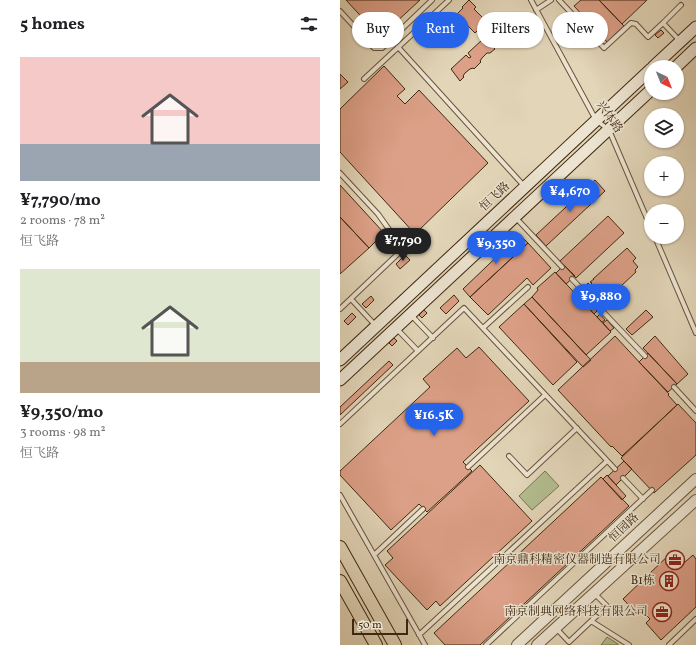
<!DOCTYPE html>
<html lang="en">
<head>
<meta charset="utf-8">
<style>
  :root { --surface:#fff; --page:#f2f2f2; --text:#202124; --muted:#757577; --accent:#2563eb }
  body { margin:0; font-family:Vollkorn,"Noto Serif SC",serif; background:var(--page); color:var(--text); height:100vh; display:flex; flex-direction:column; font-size:15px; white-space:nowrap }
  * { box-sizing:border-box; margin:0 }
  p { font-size:13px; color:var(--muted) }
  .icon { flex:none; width:22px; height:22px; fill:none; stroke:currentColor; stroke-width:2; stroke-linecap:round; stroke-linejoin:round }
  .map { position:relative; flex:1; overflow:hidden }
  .side { display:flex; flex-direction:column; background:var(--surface); width:340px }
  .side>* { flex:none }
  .guide { position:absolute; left:12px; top:12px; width:284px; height:36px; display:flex; gap:8px }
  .needle { width:26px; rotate:137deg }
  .controls { position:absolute; left:304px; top:60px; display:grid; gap:8px }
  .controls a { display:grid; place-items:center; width:40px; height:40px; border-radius:50%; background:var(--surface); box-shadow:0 1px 3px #0004; font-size:20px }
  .scale { position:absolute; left:12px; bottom:10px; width:56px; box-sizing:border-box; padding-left:4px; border:2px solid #3f2910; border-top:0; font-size:11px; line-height:14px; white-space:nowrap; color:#3f2910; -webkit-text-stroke:3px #ece4d1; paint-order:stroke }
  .price { position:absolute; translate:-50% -34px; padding:0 9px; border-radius:14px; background:var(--accent); color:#fff; font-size:13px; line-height:26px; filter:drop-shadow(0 1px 2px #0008) }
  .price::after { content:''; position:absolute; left:50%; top:24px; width:12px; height:9px; margin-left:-6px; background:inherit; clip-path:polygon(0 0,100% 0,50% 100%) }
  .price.selected { background:#222; color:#fff }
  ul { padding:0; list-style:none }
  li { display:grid; align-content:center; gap:8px; height:212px; padding:0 20px }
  li span { display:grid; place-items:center; height:124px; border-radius:0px; color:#555 }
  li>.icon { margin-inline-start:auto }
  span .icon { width:72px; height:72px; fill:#fffc; stroke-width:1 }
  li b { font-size:17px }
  h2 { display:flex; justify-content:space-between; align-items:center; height:48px; padding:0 20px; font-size:17px }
  .tag { padding:0 14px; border-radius:18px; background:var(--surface); box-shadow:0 1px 3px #0004; font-size:14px; line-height:36px }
  .tag.selected { background:var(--accent); color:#fff }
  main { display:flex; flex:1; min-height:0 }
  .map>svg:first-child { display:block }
  .green { fill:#b3bd8f; stroke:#797350 }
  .building { fill:#dc9f87; stroke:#3f2910 }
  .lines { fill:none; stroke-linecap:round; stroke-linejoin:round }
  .service-casing { stroke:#68543a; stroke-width:6 }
  .tertiary-casing { stroke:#68543a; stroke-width:12 }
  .secondary-casing { stroke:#3f2910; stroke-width:13 }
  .primary-casing { stroke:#3f2910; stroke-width:14 }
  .service { stroke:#ece4d1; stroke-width:4 }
  .tertiary { stroke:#ece4d1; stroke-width:10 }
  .secondary { stroke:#ece4d1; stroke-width:11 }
  .primary { stroke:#e2d5b8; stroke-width:12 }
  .labels { text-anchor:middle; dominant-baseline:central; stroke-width:3; stroke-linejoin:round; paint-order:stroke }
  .street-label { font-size:12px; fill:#3f2910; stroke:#ece4d1 }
  .poi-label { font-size:12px; fill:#3f2910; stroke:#ece4d1; text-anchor:end }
</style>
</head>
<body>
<main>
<section class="side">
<h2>5 homes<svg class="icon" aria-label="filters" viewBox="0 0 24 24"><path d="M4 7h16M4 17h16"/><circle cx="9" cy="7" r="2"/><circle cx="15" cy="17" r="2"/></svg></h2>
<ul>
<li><span style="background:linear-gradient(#f6c9c9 70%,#9aa5b1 0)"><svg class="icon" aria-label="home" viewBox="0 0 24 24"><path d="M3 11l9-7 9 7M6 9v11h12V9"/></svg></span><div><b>¥7,790/mo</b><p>2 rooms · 78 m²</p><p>恒飞路</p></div></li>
<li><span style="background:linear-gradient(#dfe7d0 75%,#b9a48a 0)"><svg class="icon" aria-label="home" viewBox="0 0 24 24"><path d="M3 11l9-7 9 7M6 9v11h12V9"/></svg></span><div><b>¥9,350/mo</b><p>3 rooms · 98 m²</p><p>恒飞路</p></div></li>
</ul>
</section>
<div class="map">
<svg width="356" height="645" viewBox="0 0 356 645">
  <rect width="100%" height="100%" fill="#e2d5b8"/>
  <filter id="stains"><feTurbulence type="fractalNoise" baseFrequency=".005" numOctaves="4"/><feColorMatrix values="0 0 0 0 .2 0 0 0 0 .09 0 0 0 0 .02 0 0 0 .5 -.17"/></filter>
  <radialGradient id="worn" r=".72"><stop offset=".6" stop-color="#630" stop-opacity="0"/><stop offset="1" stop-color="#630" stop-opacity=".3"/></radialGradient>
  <path class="green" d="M 205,471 L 219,486 L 192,510 L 179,496 Z
    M 267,637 L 278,644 L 278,645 L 261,645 Z"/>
  <path class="building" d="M 6,0 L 80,0 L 40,37 Z
    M 129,0 L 136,7 L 134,9 L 145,20 L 140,25 L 142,26 L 135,33 L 128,26 L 122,33 L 110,21 L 123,8 L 122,7 Z
    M 241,0 L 259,0 L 284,26 L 267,42 L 234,6 Z
    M 259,0 L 307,0 L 282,24 Z
    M 321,30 L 324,33 L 318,38 L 315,35 Z
    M 143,39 L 146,42 L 147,41 L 155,49 L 150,53 L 147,53 L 142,58 L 140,61 L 141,62 L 134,69 L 133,68 L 130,69 L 125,73 L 123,76 L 124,77 L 120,81 L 111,69 L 126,55 L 129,58 L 131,57 L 128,53 Z
    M 44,66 L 65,89 L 57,96 L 65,104 L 79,90 L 148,163 L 75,234 L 0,152 L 0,109 Z
    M 0,74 L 8,82 L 0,89 Z
    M 255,180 L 265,191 L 206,246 L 196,235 Z
    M 0,185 L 44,233 L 29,248 L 0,217 Z
    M 268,216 L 284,233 L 236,278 L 220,261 Z
    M 0,217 L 29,248 L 0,274 Z
    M 174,235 L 177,238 L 180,235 L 188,243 L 130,297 L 123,289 L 169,245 L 167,242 Z
    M 188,243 L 211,268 L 193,285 L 187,278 L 148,315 L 130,297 Z
    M 287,248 L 296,258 L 293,261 L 298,267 L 295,270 L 296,272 L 264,302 L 262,300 L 259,303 L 245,287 L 248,283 L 250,285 L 252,283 L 250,282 L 254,279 L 253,279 Z
    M 65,255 L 70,260 L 60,269 L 56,264 Z
    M 224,265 L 235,276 L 226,284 L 216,273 Z
    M 215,272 L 271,332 L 246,355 L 192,297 L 198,290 L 197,288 Z
    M 114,295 L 119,301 L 106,314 L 100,308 Z
    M 31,296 L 34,300 L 26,308 L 22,304 Z
    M 192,297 L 251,360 L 243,367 L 184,304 Z
    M 245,298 L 257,311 L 254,314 L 242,301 Z
    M 184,304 L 237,362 L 213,385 L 159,327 Z
    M 84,310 L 87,313 L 82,318 L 79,315 Z
    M 306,310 L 313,317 L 292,335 L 286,329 Z
    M 12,313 L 16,317 L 8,325 L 4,321 Z
    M 260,314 L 265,320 L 262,322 L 257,317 Z
    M 267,320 L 274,328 L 270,331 L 263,323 Z
    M 275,336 L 329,394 L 328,395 L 337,405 L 282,456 L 272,446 L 271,447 L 218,390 Z
    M 315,336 L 348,374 L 337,384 L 303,348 Z
    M 54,338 L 57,341 L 52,346 L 49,343 Z
    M 139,347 L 189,401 L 123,462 L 132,471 L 87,512 L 79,504 L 51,530 L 0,475 L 0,471 L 90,387 L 83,379 L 117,348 L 126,358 Z
    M 308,353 L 337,384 L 328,392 L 299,362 Z
    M 49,361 L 53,365 L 0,415 L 0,407 Z
    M 338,404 L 356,423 L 356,455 L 314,493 L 281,458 Z
    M 284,461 L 292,469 L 276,485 L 268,476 Z
    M 140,465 L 192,521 L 100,606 L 96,601 L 87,610 L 45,565 L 53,558 L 47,551 Z
    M 267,475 L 286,496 L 282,500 L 263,479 Z
    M 261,477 L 289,506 L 140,645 L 105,645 L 94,633 Z
    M 333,551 L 344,563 L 353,555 L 356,559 L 356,607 L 321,640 L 306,623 L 310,619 L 302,611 L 298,615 L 283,599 Z"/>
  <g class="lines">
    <g class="service-casing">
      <path id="service" d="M 191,0 L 256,120 L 269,130 L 311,228
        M 219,0 L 264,48 L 291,23 L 296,24 L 308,37 L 323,23
        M 196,10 L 211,0
        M 0,11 L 34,48 L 42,48 L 92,0
        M 340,41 L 323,23 L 341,5
        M 58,47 L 185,187
        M 24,79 L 109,0
        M 0,173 L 38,214 L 63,249 L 0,309
        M 176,218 L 222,267
        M 315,237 L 356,333
        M 232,279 L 305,356
        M 11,299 L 36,326
        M 71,315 L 93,338
        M 143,328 L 188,287
        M 78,351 L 124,308 L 275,469
        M 334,387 L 356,411
        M 0,424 L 78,351 L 56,328
        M 169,456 L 187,475 L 237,428
        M 128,467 L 205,395
        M 283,478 L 303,499
        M 0,495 L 85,645
        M 34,555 L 83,509
        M 251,621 L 289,645
        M 216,628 L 229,642 L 267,606 L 254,593
        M 79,635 L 267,461
        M 146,645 L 312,490
        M 329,645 L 356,619"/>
    </g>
    <g class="tertiary-casing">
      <path id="tertiary" d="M 177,645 L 356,479
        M 197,645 L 356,500"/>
    </g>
    <g class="secondary-casing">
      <path id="secondary" d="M 313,67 L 356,27
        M 336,67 L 356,48
        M 0,360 L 311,69
        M 0,380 L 311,90"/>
    </g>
    <g class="primary-casing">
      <path id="primary" d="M 0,547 L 55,645
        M 0,581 L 36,645"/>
    </g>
    <use href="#service" class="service"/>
    <use href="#tertiary" class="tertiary"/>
    <use href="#secondary" class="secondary"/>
    <use href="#primary" class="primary"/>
  </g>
  <defs>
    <g id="office-ring" transform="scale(1)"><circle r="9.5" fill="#ece4d1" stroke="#8f2418" stroke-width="1.5"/><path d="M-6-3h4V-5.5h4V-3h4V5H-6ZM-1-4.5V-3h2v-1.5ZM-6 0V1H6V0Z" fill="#8f2418"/></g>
    <g id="building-ring" transform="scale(1)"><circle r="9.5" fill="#ece4d1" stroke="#8f2418" stroke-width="1.5"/><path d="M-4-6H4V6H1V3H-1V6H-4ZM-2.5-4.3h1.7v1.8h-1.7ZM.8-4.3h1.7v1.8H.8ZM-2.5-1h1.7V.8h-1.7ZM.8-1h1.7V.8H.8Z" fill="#8f2418"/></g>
  </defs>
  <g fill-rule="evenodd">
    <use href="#office-ring" x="335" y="560"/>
    <use href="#building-ring" x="329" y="581"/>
    <use href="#office-ring" x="322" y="612"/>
  </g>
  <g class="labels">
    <g class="street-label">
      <text transform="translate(269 117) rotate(55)">兴体路</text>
      <text transform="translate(155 197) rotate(-43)">恒飞路</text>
      <text transform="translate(284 528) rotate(-43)">恒园路</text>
    </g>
    <g class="poi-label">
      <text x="321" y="560">南京鼎科精密仪器制造有限公司</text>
      <text x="315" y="581">B1栋</text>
      <text x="308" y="612">南京制典网络科技有限公司</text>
    </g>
  </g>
  <rect width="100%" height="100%" filter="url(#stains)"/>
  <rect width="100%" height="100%" fill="url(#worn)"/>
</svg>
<div class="controls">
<a><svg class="needle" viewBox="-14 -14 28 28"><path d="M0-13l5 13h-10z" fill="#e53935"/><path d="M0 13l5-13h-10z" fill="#757577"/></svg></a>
<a><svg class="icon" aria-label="layers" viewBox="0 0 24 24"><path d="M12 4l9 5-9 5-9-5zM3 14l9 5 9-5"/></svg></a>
<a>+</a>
<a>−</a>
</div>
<div class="scale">50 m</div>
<b class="price" style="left:230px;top:213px">¥4,670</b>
<b class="price selected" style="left:63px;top:262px">¥7,790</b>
<b class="price" style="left:156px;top:265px">¥9,350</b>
<b class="price" style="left:261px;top:318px">¥9,880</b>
<b class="price" style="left:94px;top:437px">¥16.5K</b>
<div class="guide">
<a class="tag">Buy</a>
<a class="tag selected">Rent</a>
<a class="tag">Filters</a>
<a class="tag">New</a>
</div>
</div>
</main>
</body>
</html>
